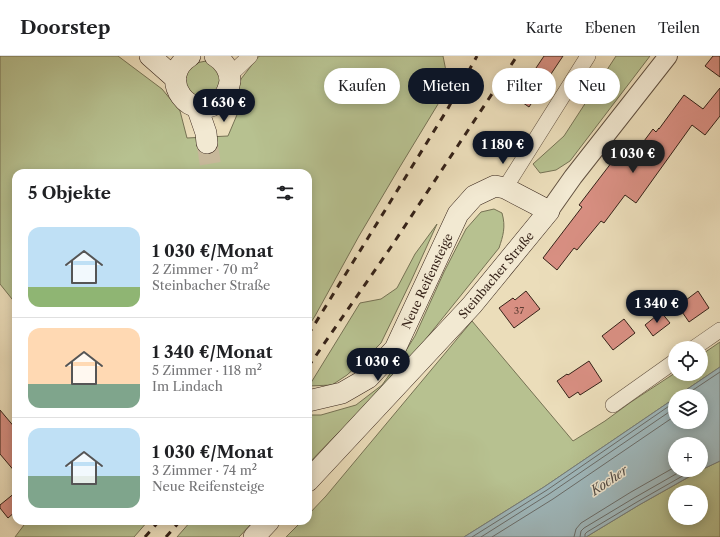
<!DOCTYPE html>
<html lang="de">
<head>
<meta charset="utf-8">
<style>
  :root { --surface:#fff; --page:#f6f6f6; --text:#202124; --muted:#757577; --line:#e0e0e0; --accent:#111827 }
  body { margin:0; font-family:"Libre Caslon Text",serif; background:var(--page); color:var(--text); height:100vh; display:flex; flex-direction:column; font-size:15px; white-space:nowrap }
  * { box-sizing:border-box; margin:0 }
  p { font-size:13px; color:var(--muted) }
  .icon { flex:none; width:22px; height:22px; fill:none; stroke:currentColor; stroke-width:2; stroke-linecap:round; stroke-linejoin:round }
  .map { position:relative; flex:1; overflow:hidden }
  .details { position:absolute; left:12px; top:113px; width:300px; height:356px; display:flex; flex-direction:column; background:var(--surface); border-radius:12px; box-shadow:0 2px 10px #0003 }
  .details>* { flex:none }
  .guide { position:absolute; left:324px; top:12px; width:336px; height:36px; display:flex; gap:8px }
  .tools { position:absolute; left:668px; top:285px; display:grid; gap:8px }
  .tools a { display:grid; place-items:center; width:40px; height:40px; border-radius:50%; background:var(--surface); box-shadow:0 2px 10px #0003; font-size:20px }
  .price { position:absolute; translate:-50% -34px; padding:0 9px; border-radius:14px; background:var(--accent); color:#fff; font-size:13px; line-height:26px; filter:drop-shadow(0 1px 2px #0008) }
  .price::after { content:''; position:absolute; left:50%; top:24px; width:12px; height:9px; margin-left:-6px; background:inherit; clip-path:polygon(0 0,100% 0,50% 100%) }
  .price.active { background:#222; color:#fff }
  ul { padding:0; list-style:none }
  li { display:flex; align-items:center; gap:12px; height:100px; padding:0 16px }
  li+li { border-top:1px solid var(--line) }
  li span { display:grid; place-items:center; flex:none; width:112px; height:80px; border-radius:12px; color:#555 }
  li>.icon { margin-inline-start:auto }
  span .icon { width:48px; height:48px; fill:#fffc; stroke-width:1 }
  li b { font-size:17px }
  h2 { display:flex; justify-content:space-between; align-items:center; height:48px; padding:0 16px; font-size:17px }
  .pill { padding:0 14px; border-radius:18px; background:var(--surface); box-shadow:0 2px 10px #0003; font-size:14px; line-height:36px }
  .pill.active { background:var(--accent); color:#fff }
  header { display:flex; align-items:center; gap:24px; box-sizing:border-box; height:56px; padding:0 20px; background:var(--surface); border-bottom:1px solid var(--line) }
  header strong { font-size:19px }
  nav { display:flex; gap:22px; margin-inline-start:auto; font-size:14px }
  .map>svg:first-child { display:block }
  .green { fill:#b7c190; stroke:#767254; fill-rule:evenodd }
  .water { fill:#9fb8bc; stroke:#757c7a }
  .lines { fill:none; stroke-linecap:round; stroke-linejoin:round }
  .shore { stroke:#6a6d6a; stroke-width:1 }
  .building { fill:#d88f82; stroke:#352218 }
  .secondary-tunnel { stroke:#c7b89a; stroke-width:21; stroke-dasharray:21 10; stroke-linecap:butt }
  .minor-casing { stroke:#625140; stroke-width:16 }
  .tertiary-casing { stroke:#625140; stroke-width:20 }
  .secondary-casing { stroke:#352218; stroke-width:22 }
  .minor { stroke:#f2e9d2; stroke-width:15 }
  .tertiary { stroke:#f2e9d2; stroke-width:18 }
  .secondary { stroke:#f2e9d2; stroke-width:21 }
  .rail { stroke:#352218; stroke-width:3; stroke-dasharray:7 7; stroke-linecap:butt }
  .labels { text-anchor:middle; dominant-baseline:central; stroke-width:3; stroke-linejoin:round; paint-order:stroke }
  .number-label { font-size:10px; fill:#5e3d32 }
  .street-label { font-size:12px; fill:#352218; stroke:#f2e9d2 }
  .water-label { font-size:13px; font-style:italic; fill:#554f49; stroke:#f2e9d2 }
</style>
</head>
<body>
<header>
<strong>Doorstep</strong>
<nav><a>Karte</a><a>Ebenen</a><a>Teilen</a></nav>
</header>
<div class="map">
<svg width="720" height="481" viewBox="0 0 720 481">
  <rect width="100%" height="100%" fill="#ebddba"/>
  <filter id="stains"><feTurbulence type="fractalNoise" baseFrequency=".005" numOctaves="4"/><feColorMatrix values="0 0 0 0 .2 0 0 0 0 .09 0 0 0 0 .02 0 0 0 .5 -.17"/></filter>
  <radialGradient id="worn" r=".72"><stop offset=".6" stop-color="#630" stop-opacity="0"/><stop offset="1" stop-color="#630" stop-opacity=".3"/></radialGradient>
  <path class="green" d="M 0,0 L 118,0 L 162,33 L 180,55 L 187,82 L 228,80 L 242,47 L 236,42 L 241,23 L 258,1 L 260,0 L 443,0 L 449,30 L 398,114 L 359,180 L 315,260 L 308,271 L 308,117 L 16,117 L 16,248 L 0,228 Z
    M 616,0 L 650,0 L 570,105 L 556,114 L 540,117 L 533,108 L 564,80 Z
    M 206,5 L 212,7 L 220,15 L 220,33 L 204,42 C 201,41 195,40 192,38 C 181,29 185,13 196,7 C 199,6 203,6 206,5 Z
    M 494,153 L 502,157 C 506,171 503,180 499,192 L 388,330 L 337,378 L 308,408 L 308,359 L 321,359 L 356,349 L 382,329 L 400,304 L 415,280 L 444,216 L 466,173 L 481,156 Z
    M 437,168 L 411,225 L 381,287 L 366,302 L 347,319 L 332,329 L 309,330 L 360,247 L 381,243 L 397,232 L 415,198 Z
    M 472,265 L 573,385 L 605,365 L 631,346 L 675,317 L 675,318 L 701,318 L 701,299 L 720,286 L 720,311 L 677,340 L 675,340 L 675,342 L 544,431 L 464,481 L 286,481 L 302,465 L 308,465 L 308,459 L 326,440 Z
    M 720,405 L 720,481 L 586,481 L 639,449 L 705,412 ZM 675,436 L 701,436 L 701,462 L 675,462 Z
    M 27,465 L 148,465 L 134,481 L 15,481 Z
    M 191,465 L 254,465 L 239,481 L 177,481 Z"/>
  <path class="water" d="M 720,311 L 720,405 L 701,414 L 701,388 L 675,388 L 675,414 L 701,414 L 639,449 L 586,481 L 464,481 L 544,431 L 675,342 L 675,366 L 701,366 L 701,340 L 677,340 Z"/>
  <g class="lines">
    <path class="shore" d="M 684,340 L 720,316
      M 472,481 L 547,434 L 675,346
      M 481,481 L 549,438 L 675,352
      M 492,481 L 553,443 L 675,360
      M 574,481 L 576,473 L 581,467 L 631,436 L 675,411
      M 580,481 L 581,475 L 584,472 L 634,442 L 683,414
      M 585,481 L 585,478 L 587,476 L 637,446 L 693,414"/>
  </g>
  <path class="building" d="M 544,0 L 563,0 L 529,51 L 516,42 Z
    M 713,0 L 720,0 L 720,21 L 705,10 Z
    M 720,32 L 720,60 L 705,79 L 692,69 L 636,147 L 625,139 L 604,167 L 601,165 L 577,194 L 574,192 L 557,214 L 543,202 L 582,151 L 579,149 L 625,89 L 635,97 L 653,73 L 656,76 L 659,72 L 659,73 L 684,39 L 703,53 Z
    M 526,235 L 540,253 L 514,272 L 499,252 L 513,242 L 515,244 Z
    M 698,235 L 709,252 L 689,266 L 678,250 Z
    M 661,256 L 670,267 L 653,280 L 645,269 Z
    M 624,263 L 635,277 L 613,294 L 602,280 Z
    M 589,305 L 602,325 L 580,339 L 578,336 L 569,342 L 557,325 L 567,318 L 568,319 Z
    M 0,354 L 16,373 L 16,417 L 0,398 Z
    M 16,436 L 16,455 L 8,462 L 0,452 L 0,449 Z"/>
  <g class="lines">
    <path class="secondary-tunnel" d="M 207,87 L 211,112 L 211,117"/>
    <g class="minor-casing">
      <path id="minor" d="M 230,19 L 250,0
        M 505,132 L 588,0
        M 694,292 L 720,274
        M 613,349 L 675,305"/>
    </g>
    <g class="tertiary-casing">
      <path id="tertiary" d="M 549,155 L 573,121 L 668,0"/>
    </g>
    <g class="secondary-casing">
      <path id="secondary" d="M 150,0 L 176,23
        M 190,0 C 155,22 191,70 221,44 C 226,39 229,32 230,25 C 230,15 224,5 215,0
        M 197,51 L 206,77 L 207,87
        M 308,345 L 342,337 L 368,322 L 395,293 L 458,158 L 474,140 L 495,130 L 505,132 L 549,155 L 472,249 L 308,425
        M 254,481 L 269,465"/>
    </g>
    <use href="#minor" class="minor"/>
    <use href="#tertiary" class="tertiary"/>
    <use href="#secondary" class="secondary"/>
    <path class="rail" d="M 308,279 L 447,54 L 477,0
      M 308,311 L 391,191 L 517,0
      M 145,481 L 159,465
      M 166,481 L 180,465"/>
  </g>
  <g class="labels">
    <g class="number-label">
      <text x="519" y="254">37</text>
    </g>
    <g class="street-label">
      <text transform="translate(496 219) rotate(-50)">Steinbacher Straße</text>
      <text transform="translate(427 225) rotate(-65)">Neue Reifensteige</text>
    </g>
    <g class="water-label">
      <text transform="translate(609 424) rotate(-34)">Kocher</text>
    </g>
  </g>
  <rect width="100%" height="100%" filter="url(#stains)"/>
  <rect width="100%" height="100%" fill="url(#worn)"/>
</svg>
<div class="tools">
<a><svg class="icon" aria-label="locate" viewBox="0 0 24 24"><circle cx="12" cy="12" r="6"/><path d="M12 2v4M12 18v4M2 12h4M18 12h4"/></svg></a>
<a><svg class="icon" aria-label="layers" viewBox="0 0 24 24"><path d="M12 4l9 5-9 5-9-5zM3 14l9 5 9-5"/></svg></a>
<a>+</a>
<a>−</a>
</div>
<b class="price" style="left:224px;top:67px">1 630 €</b>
<b class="price" style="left:503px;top:109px">1 180 €</b>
<b class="price active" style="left:633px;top:118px">1 030 €</b>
<b class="price" style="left:657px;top:268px">1 340 €</b>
<b class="price" style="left:378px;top:326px">1 030 €</b>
<div class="guide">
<a class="pill">Kaufen</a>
<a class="pill active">Mieten</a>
<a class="pill">Filter</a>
<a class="pill">Neu</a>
</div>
<section class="details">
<h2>5 Objekte<svg class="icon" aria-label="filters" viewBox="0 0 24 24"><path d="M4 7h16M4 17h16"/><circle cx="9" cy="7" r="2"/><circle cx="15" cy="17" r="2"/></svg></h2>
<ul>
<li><span style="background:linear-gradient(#bfe0f5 75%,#8fb573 0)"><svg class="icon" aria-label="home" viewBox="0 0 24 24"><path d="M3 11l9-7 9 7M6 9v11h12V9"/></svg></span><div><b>1 030 €/Monat</b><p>2 Zimmer · 70 m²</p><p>Steinbacher Straße</p></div></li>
<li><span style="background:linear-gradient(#ffd9b3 70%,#7fa58c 0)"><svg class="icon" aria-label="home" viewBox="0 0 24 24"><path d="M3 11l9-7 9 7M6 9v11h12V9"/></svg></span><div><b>1 340 €/Monat</b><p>5 Zimmer · 118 m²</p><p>Im Lindach</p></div></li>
<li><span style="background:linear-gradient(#bfe0f5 60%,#7fa58c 0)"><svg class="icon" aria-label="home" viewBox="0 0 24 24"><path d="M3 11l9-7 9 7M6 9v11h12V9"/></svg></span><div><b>1 030 €/Monat</b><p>3 Zimmer · 74 m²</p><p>Neue Reifensteige</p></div></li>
</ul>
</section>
</div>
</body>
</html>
